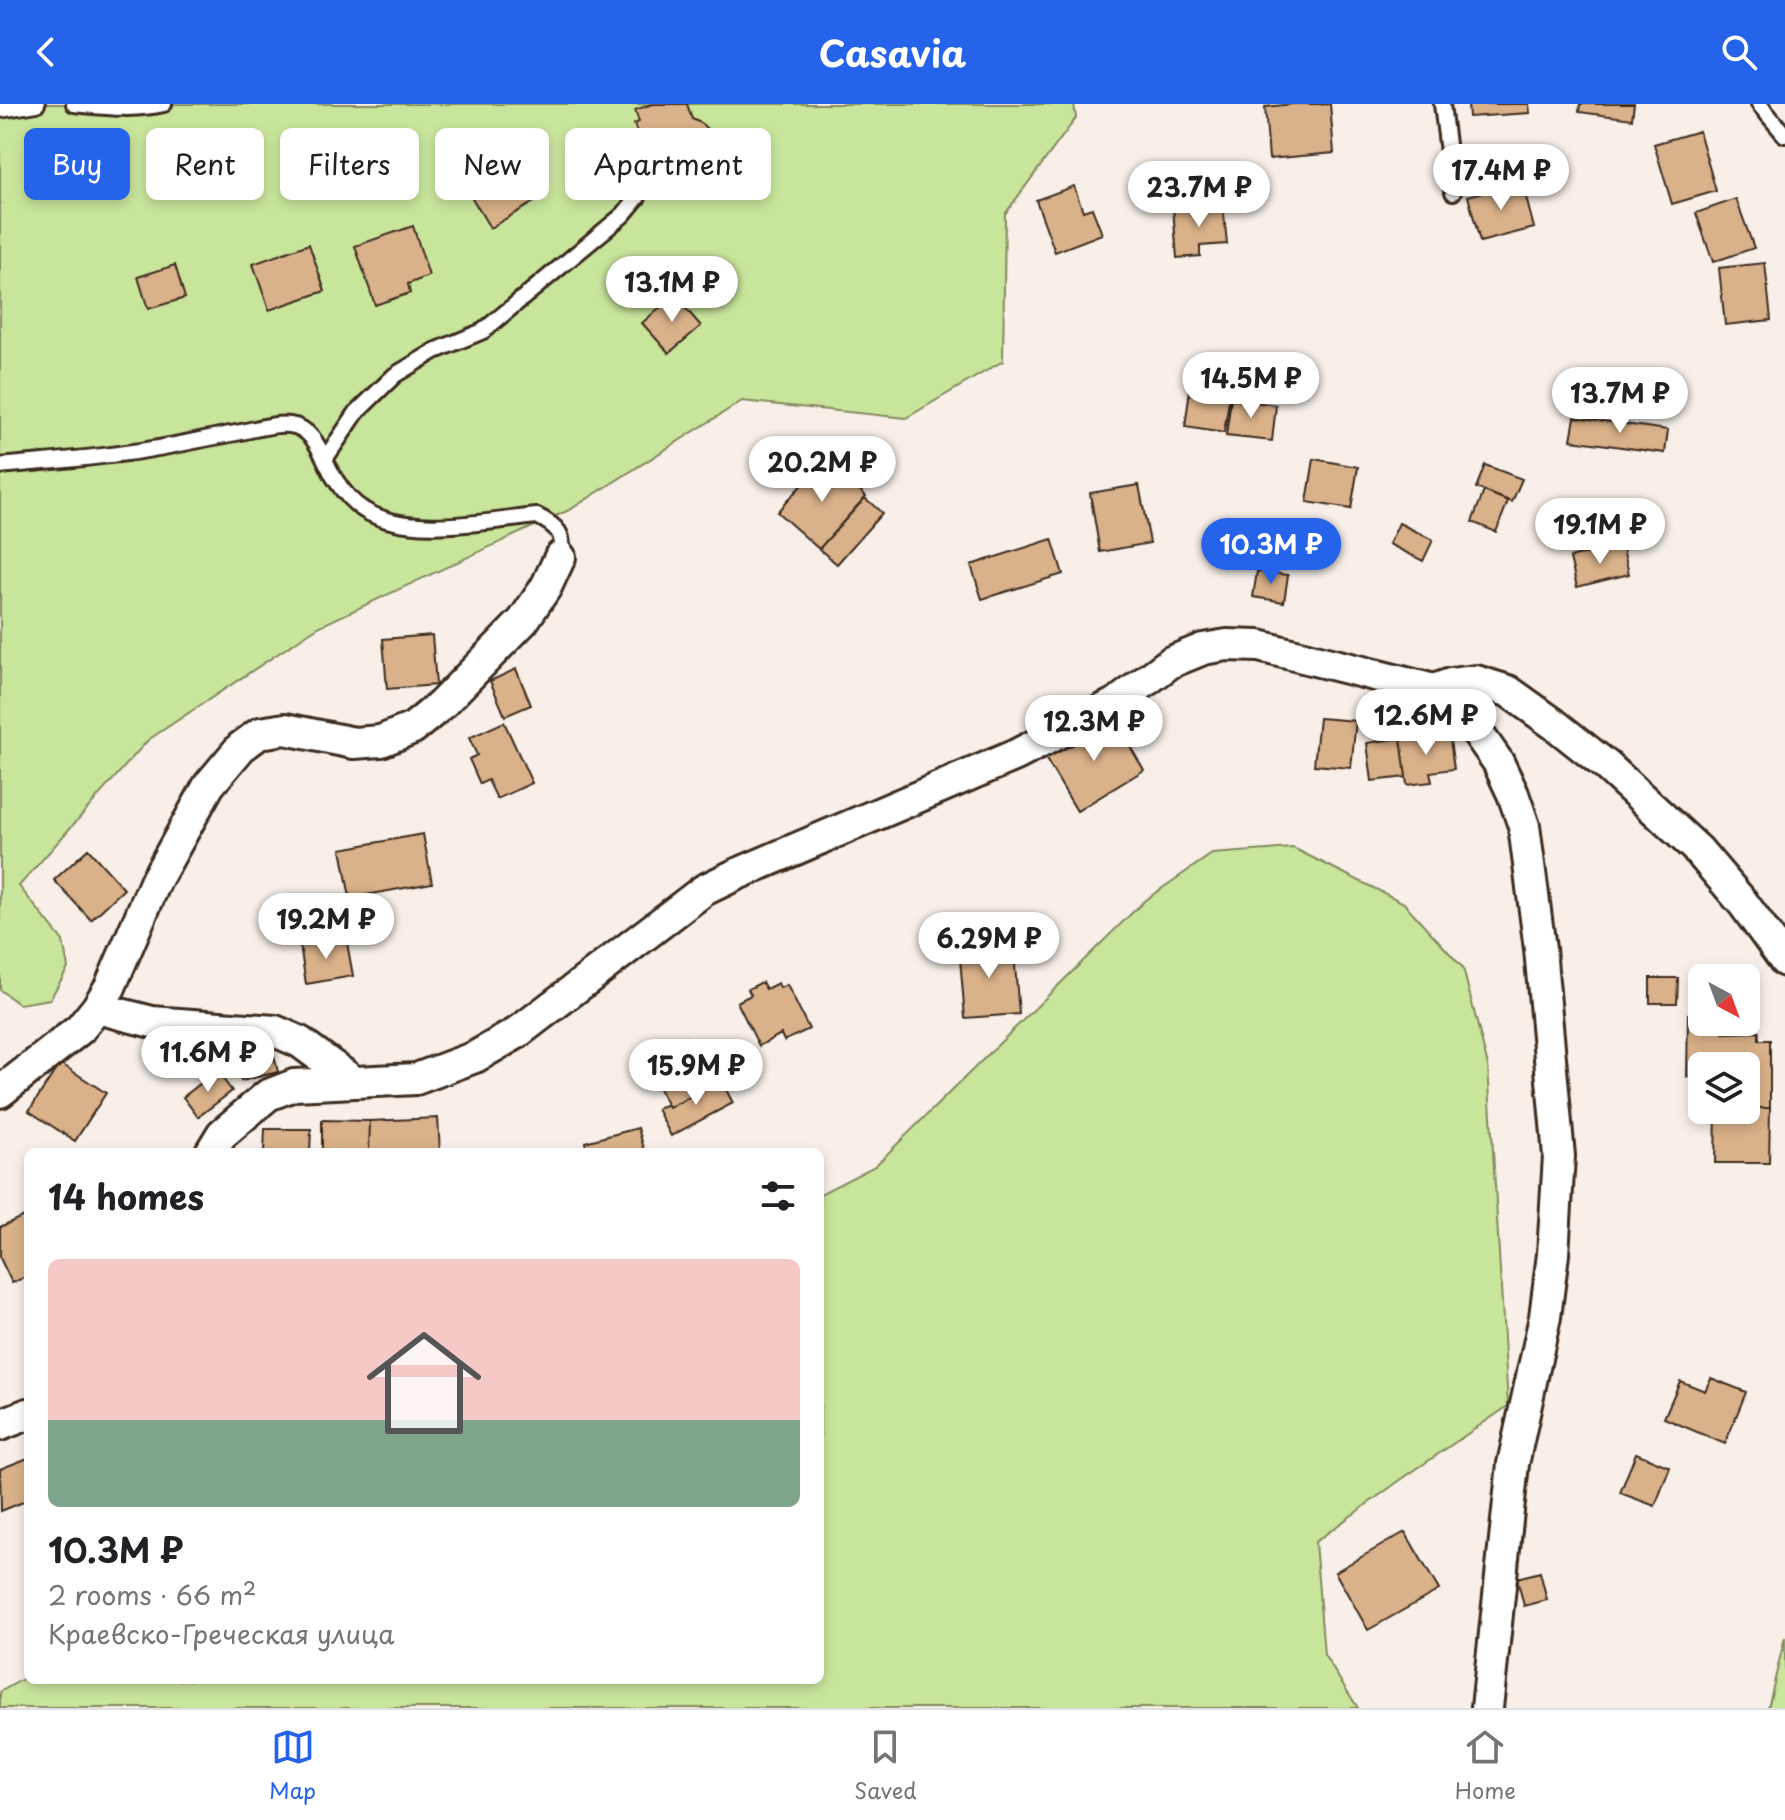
<!DOCTYPE html>
<html lang="en">
<head>
<meta charset="utf-8">
<style>
  :root { --surface:#fff; --page:#f6f6f6; --text:#202124; --muted:#757577; --line:#e0e0e0; --accent:#2563eb }
  body { margin:0; font-family:"Playpen Sans",sans-serif; background:var(--page); color:var(--text); height:100vh; display:flex; flex-direction:column; font-size:30px; white-space:nowrap }
  * { box-sizing:border-box; margin:0 }
  p { font-size:26px; color:var(--muted) }
  .icon { flex:none; width:44px; height:44px; fill:none; stroke:currentColor; stroke-width:2; stroke-linecap:round; stroke-linejoin:round }
  .map { position:relative; flex:1; overflow:hidden }
  .details { position:absolute; left:24px; top:1044px; width:800px; height:536px; display:flex; flex-direction:column; background:var(--surface); border-radius:12px; box-shadow:0 4px 12px #0003 }
  .details>* { flex:none }
  .banner { position:absolute; left:24px; top:24px; width:800px; height:72px; display:flex; gap:16px }
  .needle { width:52px; rotate:139deg }
  .fabs { position:absolute; left:1688px; top:860px; display:grid; gap:16px }
  .fabs a { display:grid; place-items:center; width:72px; height:72px; border-radius:12px; background:var(--surface); box-shadow:0 4px 12px #0003; font-size:40px }
  .price { position:absolute; translate:-50% -68px; padding:0 18px; border-radius:28px; background:#fff; color:#222; font-size:26px; line-height:52px; filter:drop-shadow(0 2px 4px #0008) }
  .price::after { content:''; position:absolute; left:50%; top:48px; width:24px; height:18px; margin-left:-12px; background:inherit; clip-path:polygon(0 0,100% 0,50% 100%) }
  .price.selected { background:var(--accent); color:#fff }
  ul { padding:0; list-style:none }
  li { display:grid; align-content:center; gap:16px; height:424px; padding:0 24px }
  li+li { border-top:2px solid var(--line) }
  li span { display:grid; place-items:center; height:248px; border-radius:12px; color:#555 }
  li>.icon { margin-inline-start:auto }
  span .icon { width:144px; height:144px; fill:#fffc; stroke-width:1 }
  li b { font-size:34px }
  h2 { display:flex; justify-content:space-between; align-items:center; height:96px; padding:0 24px; font-size:34px }
  .pill { padding:0 28px; border-radius:12px; background:var(--surface); box-shadow:0 4px 12px #0003; font-size:28px; line-height:72px }
  .pill.selected { background:var(--accent); color:#fff }
  header { display:flex; justify-content:space-between; align-items:center; height:104px; padding:0 24px; background:var(--accent); color:#fff; font-size:36px; font-weight:700 }
  .tabs { display:flex; justify-content:space-around; align-items:center; height:112px; border-top:2px solid var(--line); background:var(--surface); font-size:22px; color:var(--muted) }
  .tabs a { display:grid; justify-items:center; gap:4px }
  .tabs .selected { color:var(--accent) }
  .map>svg:first-child { display:block }
  .green { fill:#c9e59c; stroke:#82885d; stroke-width:2 }
  .building { fill:#d9b18a; stroke:#3b2a1e; stroke-width:2 }
  .lines { fill:none; stroke-linecap:round; stroke-linejoin:round }
  .lane-casing { stroke:#3b2a1e; stroke-width:20 }
  .street-casing { stroke:#3b2a1e; stroke-width:36 }
  .lane { stroke:#fff; stroke-width:14 }
  .street { stroke:#fff; stroke-width:30 }
</style>
</head>
<body>
<header><svg class="icon" aria-label="back" viewBox="0 0 24 24"><path d="M15 5l-7 7 7 7"/></svg>Casavia<svg class="icon" aria-label="search" viewBox="0 0 24 24"><circle cx="10" cy="10" r="6"/><path d="M15 15l6 6"/></svg></header>
<div class="map">
<svg width="1785" height="1604" viewBox="0 0 1785 1604">
  <rect width="100%" height="100%" fill="#f7efe8"/>
  <filter id="ink" filterUnits="userSpaceOnUse"><feTurbulence type="fractalNoise" baseFrequency=".0125" numOctaves="2"/><feDisplacementMap in="SourceGraphic" scale="16" xChannelSelector="R" yChannelSelector="G"/><feConvolveMatrix kernelMatrix="1 2 1 2 8 2 1 2 1" color-interpolation-filters="sRGB"/></filter>
  <g filter="url(#ink)">
    <path class="green" d="M 0,0 L 1074,0 L 1076,14 L 1005,110 L 1003,257 L 906,314 L 742,297 L 571,405 L 318,523 L 148,636 L 19,782 L 63,837 L 68,864 L 50,895 L 19,900 L 0,886 Z
      M 1293,744 L 1404,799 L 1463,864 L 1488,962 L 1508,1302 L 1399,1377 L 1315,1438 L 1324,1551 L 1358,1604 L 0,1604 L 0,1588 L 28,1572 L 28,1576 L 820,1576 L 820,1090 L 875,1062 L 1145,796 L 1212,750 Z
      M 1785,1533 L 1785,1604 L 1768,1604 Z"/>
    <path class="building" d="M 652,0 L 687,0 L 692,15 L 701,19 L 707,25 L 707,35 L 702,41 L 653,58 L 652,55 L 647,57 L 634,20 L 639,18 L 635,6 Z
      M 1293,0 L 1330,0 L 1334,49 L 1269,55 L 1265,3 Z
      M 1468,0 L 1529,0 L 1530,9 L 1469,13 Z
      M 1580,0 L 1634,0 L 1632,15 L 1579,8 Z
      M 1699,27 L 1716,87 L 1672,100 L 1654,40 Z
      M 503,46 L 534,98 L 490,124 L 459,72 Z
      M 1522,78 L 1534,124 L 1480,138 L 1468,92 Z
      M 1074,82 L 1083,107 L 1092,104 L 1102,130 L 1055,148 L 1036,96 Z
      M 1736,95 L 1754,144 L 1713,158 L 1696,109 Z
      M 1223,100 L 1227,140 L 1200,142 L 1200,152 L 1177,154 L 1173,104 Z
      M 413,122 L 429,172 L 408,180 L 410,189 L 375,201 L 355,142 Z
      M 309,140 L 325,187 L 269,206 L 253,160 Z
      M 1765,159 L 1771,216 L 1725,221 L 1719,164 Z
      M 175,161 L 185,194 L 148,205 L 138,173 Z
      M 674,191 L 701,222 L 669,249 L 642,219 Z
      M 1190,285 L 1230,290 L 1224,329 L 1185,323 Z
      M 1231,295 L 1276,301 L 1272,337 L 1226,332 Z
      M 1575,313 L 1668,326 L 1665,349 L 1571,336 Z
      M 825,355 L 866,392 L 819,445 L 777,408 Z
      M 1314,355 L 1358,363 L 1351,405 L 1307,398 Z
      M 1485,361 L 1522,375 L 1512,398 L 1476,384 Z
      M 1139,381 L 1150,439 L 1100,448 L 1090,389 Z
      M 1484,387 L 1508,397 L 1496,428 L 1472,418 Z
      M 865,394 L 882,409 L 837,460 L 819,445 Z
      M 1399,419 L 1433,436 L 1423,457 L 1389,440 Z
      M 1052,435 L 1063,470 L 982,495 L 971,461 Z
      M 1622,440 L 1629,470 L 1577,483 L 1570,454 Z
      M 1257,467 L 1288,471 L 1284,498 L 1253,493 Z
      M 432,531 L 436,581 L 387,585 L 383,535 Z
      M 516,565 L 531,601 L 505,612 L 490,577 Z
      M 1112,612 L 1144,666 L 1077,707 L 1044,652 Z
      M 1319,614 L 1356,617 L 1351,664 L 1314,661 Z
      M 504,618 L 532,679 L 497,695 L 488,676 L 480,680 L 469,655 L 477,651 L 469,634 Z
      M 1449,628 L 1454,665 L 1430,668 L 1432,678 L 1407,681 L 1401,634 Z
      M 1401,634 L 1406,673 L 1372,677 L 1367,639 Z
      M 423,730 L 432,779 L 350,794 L 341,745 Z
      M 88,745 L 124,785 L 91,816 L 54,776 Z
      M 346,833 L 353,872 L 306,880 L 300,841 Z
      M 1013,837 L 1019,910 L 965,914 L 959,842 Z
      M 1650,874 L 1678,874 L 1677,899 L 1650,899 Z
      M 762,878 L 766,885 L 778,879 L 780,884 L 787,881 L 809,925 L 784,937 L 781,930 L 759,942 L 737,898 L 751,891 L 748,885 Z
      M 1688,910 L 1702,910 L 1702,918 L 1723,918 L 1723,929 L 1759,928 L 1759,936 L 1770,936 L 1770,1004 L 1746,1004 L 1746,962 L 1702,962 L 1702,972 L 1687,973 Z
      M 686,933 L 711,982 L 669,1004 L 644,955 Z
      M 272,944 L 278,968 L 241,977 L 235,953 Z
      M 60,959 L 106,989 L 75,1037 L 29,1007 Z
      M 217,967 L 232,987 L 198,1013 L 183,993 Z
      M 719,972 L 733,999 L 671,1032 L 657,1005 L 667,1000 L 669,1004 L 711,982 L 708,978 Z
      M 1746,1004 L 1770,1004 L 1769,1059 L 1715,1059 L 1716,1006 L 1746,1006 Z
      M 438,1014 L 440,1048 L 369,1048 L 370,1017 Z
      M 322,1016 L 370,1017 L 369,1048 L 322,1048 Z
      M 638,1024 L 645,1048 L 587,1048 L 585,1038 Z
      M 265,1025 L 311,1025 L 310,1048 L 264,1048 Z
      M 28,1110 L 28,1172 L 12,1179 L 0,1154 L 0,1123 Z
      M 1711,1274 L 1746,1288 L 1725,1340 L 1664,1314 L 1680,1277 L 1705,1287 Z
      M 1636,1349 L 1670,1363 L 1655,1402 L 1620,1389 Z
      M 28,1354 L 28,1396 L 1,1407 L 0,1365 Z
      M 1405,1428 L 1439,1486 L 1368,1526 L 1335,1468 Z
      M 1540,1468 L 1547,1496 L 1524,1502 L 1517,1474 Z"/>
    <g class="lines">
      <g class="lane-casing">
        <path id="lane" d="M 74,0 C 105,3 133,7 164,0
          M 1442,0 L 1453,88
          M 1759,0 L 1785,31
          M 0,6 L 37,0
          M 325,355 L 357,308 L 395,271 L 435,247 L 483,227 L 623,111 L 638,93
          M 0,362 C 51,357 102,354 152,345 C 182,340 212,333 241,328 C 256,325 275,319 290,321 C 316,324 323,356 335,375 C 342,386 352,399 364,406 C 408,434 487,417 537,412 C 557,422 566,430 560,453"/>
      </g>
      <g class="street-casing">
        <path id="street" d="M 1434,586 L 1477,628 L 1498,658 L 1513,690 L 1524,722 L 1540,845 L 1559,1052 L 1553,1150 L 1545,1213 L 1513,1360 L 1487,1604
          M 97,904 L 152,918 L 275,927 L 300,938 L 354,978
          M 0,988 L 80,925 L 97,904 L 110,883 L 156,776 L 209,681 L 241,643 L 260,629 L 285,625 L 354,639 L 381,637 L 413,624 L 441,601 L 523,517 L 546,483 L 560,453
          M 211,1048 L 222,1030 L 268,991 L 294,981 L 416,975 L 475,953 L 517,929 L 704,786 L 735,771 L 1016,651 L 1118,598 L 1171,558 L 1203,545 L 1227,541 L 1259,542 L 1434,586 L 1451,580 L 1476,577 L 1508,587 L 1554,620 L 1607,662 L 1698,746 L 1743,799 L 1785,857
          M 0,1321 L 28,1310"/>
      </g>
      <use href="#lane" class="lane"/>
      <use href="#street" class="street"/>
    </g>
  </g>
</svg>
<div class="fabs">
<a><svg class="needle" viewBox="-14 -14 28 28"><path d="M0-13l5 13h-10z" fill="#e53935"/><path d="M0 13l5-13h-10z" fill="#757577"/></svg></a>
<a><svg class="icon" aria-label="layers" viewBox="0 0 24 24"><path d="M12 4l9 5-9 5-9-5zM3 14l9 5 9-5"/></svg></a>
</div>
<b class="price" style="left:1501px;top:108px">17.4M ₽</b>
<b class="price" style="left:1199px;top:125px">23.7M ₽</b>
<b class="price" style="left:672px;top:220px">13.1M ₽</b>
<b class="price" style="left:1251px;top:316px">14.5M ₽</b>
<b class="price" style="left:1620px;top:331px">13.7M ₽</b>
<b class="price" style="left:822px;top:400px">20.2M ₽</b>
<b class="price" style="left:1600px;top:462px">19.1M ₽</b>
<b class="price selected" style="left:1271px;top:482px">10.3M ₽</b>
<b class="price" style="left:1426px;top:653px">12.6M ₽</b>
<b class="price" style="left:1094px;top:659px">12.3M ₽</b>
<b class="price" style="left:326px;top:857px">19.2M ₽</b>
<b class="price" style="left:989px;top:876px">6.29M ₽</b>
<b class="price" style="left:208px;top:990px">11.6M ₽</b>
<b class="price" style="left:696px;top:1003px">15.9M ₽</b>
<div class="banner">
<a class="pill selected">Buy</a>
<a class="pill">Rent</a>
<a class="pill">Filters</a>
<a class="pill">New</a>
<a class="pill">Apartment</a>
</div>
<section class="details">
<h2>14 homes<svg class="icon" aria-label="filters" viewBox="0 0 24 24"><path d="M4 7h16M4 17h16"/><circle cx="9" cy="7" r="2"/><circle cx="15" cy="17" r="2"/></svg></h2>
<ul>
<li><span style="background:linear-gradient(#f6c9c9 65%,#7fa58c 0)"><svg class="icon" aria-label="home" viewBox="0 0 24 24"><path d="M3 11l9-7 9 7M6 9v11h12V9"/></svg></span><div><b>10.3M ₽</b><p>2 rooms · 66 m²</p><p>Краевско-Греческая улица</p></div></li>
</ul>
</section>
</div>
<nav class="tabs">
<a class="selected"><svg class="icon" aria-label="map" viewBox="0 0 24 24"><path d="M3 6l6-2 6 2 6-2v14l-6 2-6-2-6 2zM9 4v14M15 6v14"/></svg>Map</a>
<a><svg class="icon" aria-label="saved" viewBox="0 0 24 24"><path d="M7 4h10v16l-5-4-5 4z"/></svg>Saved</a>
<a><svg class="icon" aria-label="home" viewBox="0 0 24 24"><path d="M3 11l9-7 9 7M6 9v11h12V9"/></svg>Home</a>
</nav>
</body>
</html>
